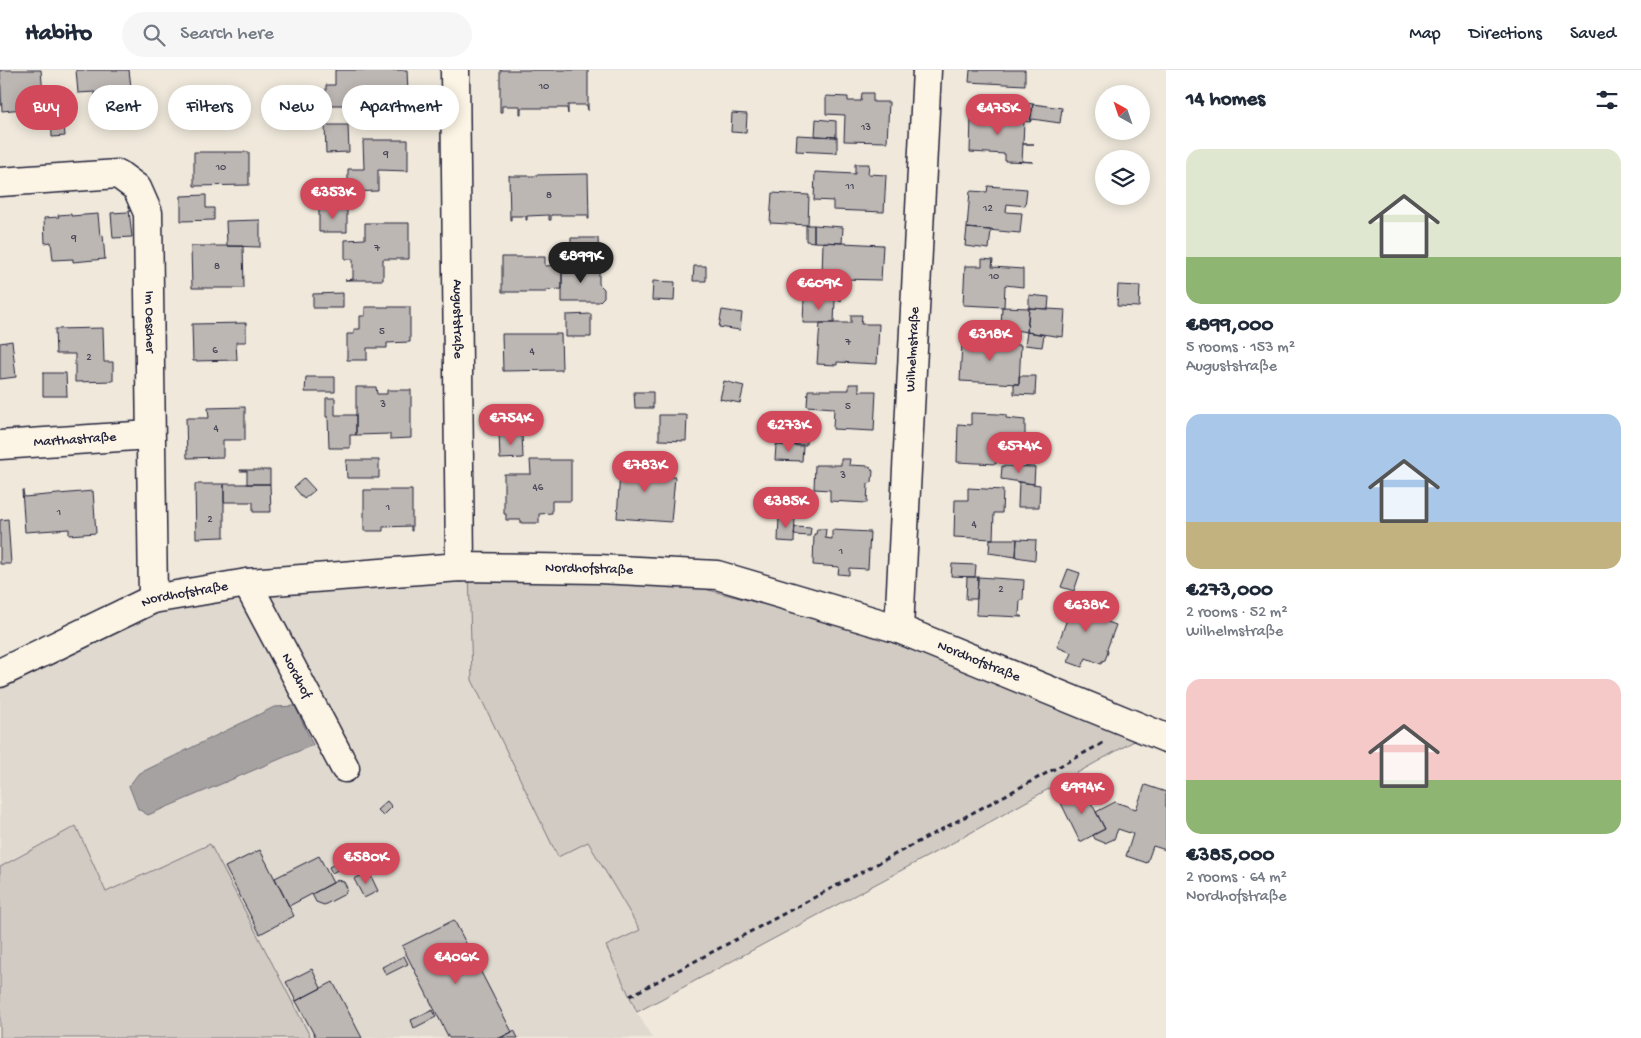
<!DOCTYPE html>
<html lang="en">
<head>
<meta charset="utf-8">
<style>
  :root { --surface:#fff; --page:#f6f6f7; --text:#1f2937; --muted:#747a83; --line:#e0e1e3; --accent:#d1495b }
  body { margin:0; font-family:"Gochi Hand",sans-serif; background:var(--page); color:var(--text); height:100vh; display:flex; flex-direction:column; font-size:19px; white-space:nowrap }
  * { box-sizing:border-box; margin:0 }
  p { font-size:16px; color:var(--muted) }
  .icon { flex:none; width:28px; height:28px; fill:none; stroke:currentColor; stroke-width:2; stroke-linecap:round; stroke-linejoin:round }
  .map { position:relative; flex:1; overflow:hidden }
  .side { display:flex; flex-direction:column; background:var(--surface); width:475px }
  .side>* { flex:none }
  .guide { position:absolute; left:15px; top:15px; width:475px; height:45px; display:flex; gap:10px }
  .needle { width:32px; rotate:320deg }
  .tools { position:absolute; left:1095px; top:15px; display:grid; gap:10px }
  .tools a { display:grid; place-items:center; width:55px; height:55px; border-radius:50%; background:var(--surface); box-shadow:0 2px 12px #0003; font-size:25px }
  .price { position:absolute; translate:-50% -42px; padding:0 11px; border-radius:18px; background:var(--accent); color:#fff; font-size:16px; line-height:32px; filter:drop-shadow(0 1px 2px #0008) }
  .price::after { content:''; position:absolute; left:50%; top:30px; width:15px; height:11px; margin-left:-8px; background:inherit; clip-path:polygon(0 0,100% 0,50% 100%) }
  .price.on { background:#222; color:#fff }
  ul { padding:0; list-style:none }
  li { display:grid; align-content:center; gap:10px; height:265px; padding:0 20px }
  li span { display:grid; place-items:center; height:155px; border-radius:15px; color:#555 }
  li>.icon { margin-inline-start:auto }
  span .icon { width:90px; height:90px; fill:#fffc; stroke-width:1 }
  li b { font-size:21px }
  h2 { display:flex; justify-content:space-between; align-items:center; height:60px; padding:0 20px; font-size:21px }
  .chip { padding:0 18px; border-radius:22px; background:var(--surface); box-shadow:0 2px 12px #0003; font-size:18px; line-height:45px }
  .chip.on { background:var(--accent); color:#fff }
  header { display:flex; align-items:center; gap:30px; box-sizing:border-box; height:70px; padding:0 25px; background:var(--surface); border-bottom:1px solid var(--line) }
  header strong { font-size:24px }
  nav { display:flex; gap:28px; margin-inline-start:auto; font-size:18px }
  .search { width:350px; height:45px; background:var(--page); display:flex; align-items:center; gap:12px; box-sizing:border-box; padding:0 18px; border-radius:28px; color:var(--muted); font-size:19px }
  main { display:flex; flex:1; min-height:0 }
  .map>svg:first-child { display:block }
  .built { fill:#e0d9cf }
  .green { fill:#d1cbc3; stroke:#7a767f }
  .water { fill:#a6a2a2; stroke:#716f79 }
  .building { fill:#bcb7b3; stroke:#22223b }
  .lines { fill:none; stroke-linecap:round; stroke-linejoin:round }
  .minor-casing { stroke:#22223b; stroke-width:31 }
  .path { stroke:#22223b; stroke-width:3; stroke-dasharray:5 4; stroke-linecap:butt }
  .minor { stroke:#fcf5e5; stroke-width:28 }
  .labels { text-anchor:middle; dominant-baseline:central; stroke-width:5; stroke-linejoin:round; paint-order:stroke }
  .number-label { font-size:11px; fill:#484759 }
  .street-label { font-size:14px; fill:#22223b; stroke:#fcf5e5 }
</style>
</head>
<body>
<header>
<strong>Habito</strong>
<div class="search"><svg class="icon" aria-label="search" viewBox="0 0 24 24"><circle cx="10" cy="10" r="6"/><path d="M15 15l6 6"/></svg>Search here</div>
<nav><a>Map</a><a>Directions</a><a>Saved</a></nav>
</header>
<main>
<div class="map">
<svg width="1166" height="968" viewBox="0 0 1166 968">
  <rect width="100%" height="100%" fill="#efe8db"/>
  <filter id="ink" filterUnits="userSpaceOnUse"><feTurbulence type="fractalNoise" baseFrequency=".02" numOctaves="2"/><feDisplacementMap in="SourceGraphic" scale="10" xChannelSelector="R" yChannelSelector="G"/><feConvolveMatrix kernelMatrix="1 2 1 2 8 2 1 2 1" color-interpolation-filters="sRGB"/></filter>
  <g filter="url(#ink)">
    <path class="built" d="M 469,513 L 472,610 L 558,786 L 588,771 L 640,860 L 606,877 L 637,942 L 652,968 L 311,968 L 210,774 L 106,823 L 76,756 L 0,797 L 0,620 L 149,546 L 279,519 Z"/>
    <path class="green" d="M 469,500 L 701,518 L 902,570 L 1143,666 L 956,771 L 637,942 L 606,876 L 640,860 L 588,772 L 558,787 L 472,610 Z
      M 76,756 L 106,822 L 210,774 L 311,968 L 0,968 L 0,797 Z"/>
    <path class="water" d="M 295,636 L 313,675 L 148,745 L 138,739 L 129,716 L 138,704 L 274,637 Z"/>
    <path class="building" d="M 0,0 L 41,0 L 44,38 L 39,38 L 35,43 L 27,44 L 23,39 L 2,41 Z
      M 76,0 L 129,0 L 132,26 L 101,30 L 99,28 L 95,28 L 95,22 L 78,23 Z
      M 335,0 L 407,0 L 408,23 L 364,24 L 364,35 L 326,35 L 326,15 L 335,15 Z
      M 500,0 L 588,0 L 588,41 L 587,35 L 568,35 L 568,44 L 567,38 L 521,38 L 521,44 L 520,44 L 520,36 L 502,36 L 502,42 L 500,42 Z
      M 970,0 L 1025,0 L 1025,15 L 969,12 Z
      M 862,23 L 873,23 L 873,32 L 889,32 L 887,72 L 844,71 L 845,45 L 826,44 L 826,26 L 848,27 L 848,31 L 861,31 Z
      M 1010,31 L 1033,34 L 1030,52 L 1008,49 Z
      M 1033,34 L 1062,38 L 1060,53 L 1032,49 L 1030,52 Z
      M 980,40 L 1003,41 L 1003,48 L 1024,51 L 1023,74 L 1034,74 L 1023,74 L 1022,91 L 1033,92 L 1005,91 L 1005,84 L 970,82 L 971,46 L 989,47 L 989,41 Z
      M 63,43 L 65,66 L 52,67 L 51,44 Z
      M 732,43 L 747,44 L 746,63 L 731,62 Z
      M 816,49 L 836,51 L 836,67 L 815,66 Z
      M 325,55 L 348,55 L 349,82 L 326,83 Z
      M 797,65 L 837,67 L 837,83 L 796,81 Z
      M 365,70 L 408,70 L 408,101 L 378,100 L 378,121 L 348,122 L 348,99 L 364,99 L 363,71 Z
      M 194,82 L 249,82 L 249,115 L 194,116 Z
      M 855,94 L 869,94 L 868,104 L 886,105 L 884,142 L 833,140 L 833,131 L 814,130 L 815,102 L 855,104 Z
      M 587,104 L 588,104 L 589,149 L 588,149 L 588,145 L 551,145 L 551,150 L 549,150 L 549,145 L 527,146 L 527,150 L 526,150 L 526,146 L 511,146 L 511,150 L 510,150 L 509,105 L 510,106 L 536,106 L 536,105 Z
      M 988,116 L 1027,119 L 1025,136 L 1007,134 L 1006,142 L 1022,143 L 1020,163 L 967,158 L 970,121 L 987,122 Z
      M 772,123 L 809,125 L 808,155 L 770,153 Z
      M 206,125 L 206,138 L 214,138 L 214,150 L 181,151 L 181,126 Z
      M 319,138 L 347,138 L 347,162 L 319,162 Z
      M 129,140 L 132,167 L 113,168 L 111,143 L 128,142 Z
      M 71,144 L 71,146 L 98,144 L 100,166 L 103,165 L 105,189 L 73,192 L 73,189 L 53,190 L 51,172 L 45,173 L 44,148 L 59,147 L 58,145 Z
      M 260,150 L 260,177 L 227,176 L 226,151 Z
      M 365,153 L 409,153 L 409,189 L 383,189 L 383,210 L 345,210 L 353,209 L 353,189 L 345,189 L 345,170 L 365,169 Z
      M 806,155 L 814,155 L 814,172 L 806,171 Z
      M 814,155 L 843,157 L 842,173 L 814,172 Z
      M 967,158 L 991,160 L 989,179 L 965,176 Z
      M 571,168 L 598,168 L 599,191 L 571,191 Z
      M 823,172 L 883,175 L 881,210 L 841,209 L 841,206 L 822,206 Z
      M 191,176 L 243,176 L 244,218 L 192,218 Z
      M 502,187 L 545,187 L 545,196 L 562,195 L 562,219 L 546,220 L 546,222 L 502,222 Z
      M 982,189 L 993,190 L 992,197 L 1023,199 L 1023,217 L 1005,215 L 1004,237 L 963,235 L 965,196 L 982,196 Z
      M 562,195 L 599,195 L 599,214 L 604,219 L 604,227 L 599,232 L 562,232 Z
      M 694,196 L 706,196 L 706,211 L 693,211 Z
      M 653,211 L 675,212 L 674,231 L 652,230 Z
      M 1118,215 L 1140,216 L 1139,237 L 1117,236 Z
      M 343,223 L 343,238 L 313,238 L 313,224 Z
      M 1029,225 L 1049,227 L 1048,239 L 1029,238 Z
      M 804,228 L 842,230 L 835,230 L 834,253 L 803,253 Z
      M 365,237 L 410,237 L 410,272 L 387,273 L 387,278 L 367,278 L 367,290 L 347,290 L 347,264 L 354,264 L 354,259 L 360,259 L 360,246 L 365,246 Z
      M 1002,237 L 1029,238 L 1027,262 L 1001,258 Z
      M 1029,238 L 1065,240 L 1063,267 L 1027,262 Z
      M 722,240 L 742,243 L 740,260 L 719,257 Z
      M 591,244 L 591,267 L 566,267 L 566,245 Z
      M 851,245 L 862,245 L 861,254 L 879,254 L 877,294 L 837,292 L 837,295 L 817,294 L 820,253 L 851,253 Z
      M 246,253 L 246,272 L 236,272 L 237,290 L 193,291 L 192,254 Z
      M 103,258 L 104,292 L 113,292 L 113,311 L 75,312 L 75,284 L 56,284 L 55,259 Z
      M 1027,262 L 1044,265 L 1042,277 L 1025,275 Z
      M 502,264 L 561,264 L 562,300 L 503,301 Z
      M 977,265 L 988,266 L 988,274 L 1021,275 L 1019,314 L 960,311 L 962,273 L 976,274 Z
      M 12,271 L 16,307 L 0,309 L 0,273 Z
      M 43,303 L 66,303 L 67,326 L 43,326 Z
      M 1019,306 L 1036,306 L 1035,325 L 1014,324 L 1014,314 L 1019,314 Z
      M 306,307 L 335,307 L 335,322 L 305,322 Z
      M 724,311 L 744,316 L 740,333 L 720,329 Z
      M 849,314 L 859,314 L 859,321 L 876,321 L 874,361 L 833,359 L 834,338 L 807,336 L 808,320 L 849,320 Z
      M 356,317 L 376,317 L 377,324 L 387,324 L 387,320 L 411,320 L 411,368 L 390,369 L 390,364 L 356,365 Z
      M 634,322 L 653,322 L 653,338 L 635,338 Z
      M 326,328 L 335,328 L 335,345 L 356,345 L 356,365 L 350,365 L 350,378 L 329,378 L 328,347 L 326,347 Z
      M 245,337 L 245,370 L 223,370 L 223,387 L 187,388 L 186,348 L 209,348 L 208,338 Z
      M 971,343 L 998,344 L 1006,345 L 1006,348 L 1025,350 L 1025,369 L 997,368 L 996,394 L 957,392 L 958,354 L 971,355 Z
      M 659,345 L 687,345 L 686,371 L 659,370 Z
      M 777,351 L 807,352 L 806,375 L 776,374 Z
      M 499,363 L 522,363 L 523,388 L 500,389 Z
      M 776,375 L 803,376 L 802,391 L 775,390 Z
      M 627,387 L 640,388 L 640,391 L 649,391 L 648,399 L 670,400 L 670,407 L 675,407 L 671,452 L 617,448 L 620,403 L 625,403 Z
      M 841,389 L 850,389 L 849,395 L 869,396 L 873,401 L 872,412 L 868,414 L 867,433 L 830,431 L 830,420 L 814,419 L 815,395 L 841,395 Z
      M 346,390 L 379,390 L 379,408 L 347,408 Z
      M 530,390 L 571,390 L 571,431 L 552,431 L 552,443 L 539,444 L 539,453 L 521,453 L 521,450 L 506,450 L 506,444 L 504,444 L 504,404 L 531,404 Z
      M 1002,396 L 1035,397 L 1034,414 L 1001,409 Z
      M 240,400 L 270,400 L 270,414 L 247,414 L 247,401 L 240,401 Z
      M 304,408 L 315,420 L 304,429 L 294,417 Z
      M 1019,412 L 1040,415 L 1039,437 L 1018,437 Z
      M 195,414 L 224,414 L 224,467 L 196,468 Z
      M 224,414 L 270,414 L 271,442 L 253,442 L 253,432 L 224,432 Z
      M 968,418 L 1003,420 L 1002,443 L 994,443 L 993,469 L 954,467 L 955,430 L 968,430 Z
      M 22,420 L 23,420 L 24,427 L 93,421 L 96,463 L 69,465 L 69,459 L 25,462 Z
      M 364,420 L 412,420 L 412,461 L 411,461 L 411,456 L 383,457 L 383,461 L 364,461 Z
      M 779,446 L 795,447 L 794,472 L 778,471 Z
      M 8,449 L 11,494 L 0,494 L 0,450 Z
      M 795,457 L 811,458 L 810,466 L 794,465 Z
      M 817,459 L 826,459 L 825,468 L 832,469 L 832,460 L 870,462 L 868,499 L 849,498 L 849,505 L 838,504 L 839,497 L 813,495 L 814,464 L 816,464 Z
      M 990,469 L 1017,469 L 1016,487 L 989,483 Z
      M 1017,469 L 1036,470 L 1035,490 L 1016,487 Z
      M 952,494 L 976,495 L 975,507 L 951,506 Z
      M 1068,499 L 1080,503 L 1074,521 L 1061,517 Z
      M 967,507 L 978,507 L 977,529 L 966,529 Z
      M 978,507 L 1024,510 L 1023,530 L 1020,530 L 1019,546 L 1022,546 L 1022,547 L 976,545 Z
      M 1082,522 L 1101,529 L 1094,547 L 1116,555 L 1107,579 L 1108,582 L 1105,590 L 1102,591 L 1101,594 L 1086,588 L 1082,597 L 1068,592 L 1072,583 L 1057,577 L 1071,538 L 1075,540 Z
      M 1145,715 L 1166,722 L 1166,780 L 1153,776 L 1147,793 L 1126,786 L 1133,764 L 1118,759 L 1114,769 L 1105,773 L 1095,769 L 1093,765 L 1105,759 L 1096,742 L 1115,732 L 1136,739 Z
      M 1084,719 L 1105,759 L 1080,772 L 1060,731 Z
      M 387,731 L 392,737 L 383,746 L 377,740 Z
      M 260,780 L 294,846 L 260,864 L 225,797 Z
      M 319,786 L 333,813 L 289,836 L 275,808 Z
      M 344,789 L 347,795 L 332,803 L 329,797 Z
      M 369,802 L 378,821 L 364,828 L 354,809 Z
      M 338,810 L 344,812 L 347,818 L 345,824 L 324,835 L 316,832 L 312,824 Z
      M 454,850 L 512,962 L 500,968 L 449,968 L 402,876 Z
      M 404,886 L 408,894 L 386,905 L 382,897 Z
      M 312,899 L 321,918 L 296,931 L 286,912 Z
      M 333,912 L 362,968 L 316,968 L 296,931 Z
      M 433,940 L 436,947 L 414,958 L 411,950 Z
      M 514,960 L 518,968 L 500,968 L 512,962 Z"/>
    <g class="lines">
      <g class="minor-casing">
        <g id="minor">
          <path id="s1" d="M 455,0 L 460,497"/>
          <path id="s2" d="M 0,112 L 118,104 L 137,118 L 148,143 L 153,529"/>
          <path id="s3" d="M 0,375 L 150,365"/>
          <path id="s4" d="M 247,513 L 345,698"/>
          <path id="s5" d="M 899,559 L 927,0"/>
          <path id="s6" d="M 0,603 L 153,529 L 247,513 L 460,497 L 599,499 L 717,505 L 899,559 L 1166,668"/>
        </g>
      </g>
      <path class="path" d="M 630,926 L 1103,673"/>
      <use href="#minor" class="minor"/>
    </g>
  </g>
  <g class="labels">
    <g class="number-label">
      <text x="544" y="17">10</text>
      <text x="866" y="58">13</text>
      <text x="386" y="85">9</text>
      <text x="221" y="98">10</text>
      <text x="850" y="117">11</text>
      <text x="549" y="126">8</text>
      <text x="988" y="139">12</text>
      <text x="74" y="169">9</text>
      <text x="377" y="179">7</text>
      <text x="217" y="197">8</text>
      <text x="994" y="207">10</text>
      <text x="382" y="262">5</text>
      <text x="848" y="273">7</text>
      <text x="215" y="281">6</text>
      <text x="532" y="282">4</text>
      <text x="89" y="288">2</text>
      <text x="383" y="335">3</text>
      <text x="848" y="337">5</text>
      <text x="216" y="359">4</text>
      <text x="843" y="406">3</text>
      <text x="538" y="418">46</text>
      <text x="388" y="438">1</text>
      <text x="59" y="443">1</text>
      <text x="210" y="450">2</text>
      <text x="974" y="455">4</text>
      <text x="841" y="482">1</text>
      <text x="1001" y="520">2</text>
    </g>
    <g class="street-label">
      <text stroke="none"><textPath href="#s1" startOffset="249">Auguststraße</textPath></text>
      <text stroke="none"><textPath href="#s2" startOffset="278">Im Oescher</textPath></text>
      <text stroke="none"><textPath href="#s5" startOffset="280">Wilhelmstraße</textPath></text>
      <text stroke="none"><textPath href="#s3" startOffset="75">Marthastraße</textPath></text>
      <text stroke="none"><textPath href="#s6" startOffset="608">Nordhofstraße</textPath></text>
      <text stroke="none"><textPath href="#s6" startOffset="202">Nordhofstraße</textPath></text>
      <text stroke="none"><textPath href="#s6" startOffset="1012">Nordhofstraße</textPath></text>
      <text stroke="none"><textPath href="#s4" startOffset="105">Nordhof</textPath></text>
    </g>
  </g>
</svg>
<div class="tools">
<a><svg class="needle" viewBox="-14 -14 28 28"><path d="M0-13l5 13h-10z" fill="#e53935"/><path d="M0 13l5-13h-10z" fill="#747a83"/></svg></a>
<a><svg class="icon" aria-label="layers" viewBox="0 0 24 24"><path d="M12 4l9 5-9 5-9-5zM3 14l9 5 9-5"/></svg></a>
</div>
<b class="price" style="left:998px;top:66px">€475K</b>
<b class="price" style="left:333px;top:150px">€353K</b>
<b class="price on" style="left:581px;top:214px">€899K</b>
<b class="price" style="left:819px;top:241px">€609K</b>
<b class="price" style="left:990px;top:292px">€318K</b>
<b class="price" style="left:511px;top:376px">€754K</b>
<b class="price" style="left:789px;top:383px">€273K</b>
<b class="price" style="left:1019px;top:404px">€574K</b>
<b class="price" style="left:645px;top:423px">€783K</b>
<b class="price" style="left:786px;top:459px">€385K</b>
<b class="price" style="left:1086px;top:563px">€638K</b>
<b class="price" style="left:1082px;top:745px">€994K</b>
<b class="price" style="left:366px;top:815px">€580K</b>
<b class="price" style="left:456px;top:915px">€406K</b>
<div class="guide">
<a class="chip on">Buy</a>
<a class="chip">Rent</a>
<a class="chip">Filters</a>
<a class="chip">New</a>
<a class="chip">Apartment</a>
</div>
</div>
<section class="side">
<h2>14 homes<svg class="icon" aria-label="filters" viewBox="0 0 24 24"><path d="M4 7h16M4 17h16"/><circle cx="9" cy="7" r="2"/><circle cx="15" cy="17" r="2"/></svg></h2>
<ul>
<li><span style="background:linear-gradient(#dfe7d0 70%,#8fb573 0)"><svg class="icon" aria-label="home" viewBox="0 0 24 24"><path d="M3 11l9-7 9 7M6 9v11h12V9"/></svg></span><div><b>€899,000</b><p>5 rooms · 153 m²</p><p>Auguststraße</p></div></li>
<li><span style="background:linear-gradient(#a9c7e8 70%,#c2b280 0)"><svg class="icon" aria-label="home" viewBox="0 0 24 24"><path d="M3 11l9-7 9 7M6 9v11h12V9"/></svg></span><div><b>€273,000</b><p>2 rooms · 52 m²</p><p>Wilhelmstraße</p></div></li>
<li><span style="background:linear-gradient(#f6c9c9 65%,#8fb573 0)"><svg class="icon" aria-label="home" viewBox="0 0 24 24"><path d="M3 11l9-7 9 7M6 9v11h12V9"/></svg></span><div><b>€385,000</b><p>2 rooms · 64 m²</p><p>Nordhofstraße</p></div></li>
</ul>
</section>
</main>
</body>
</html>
